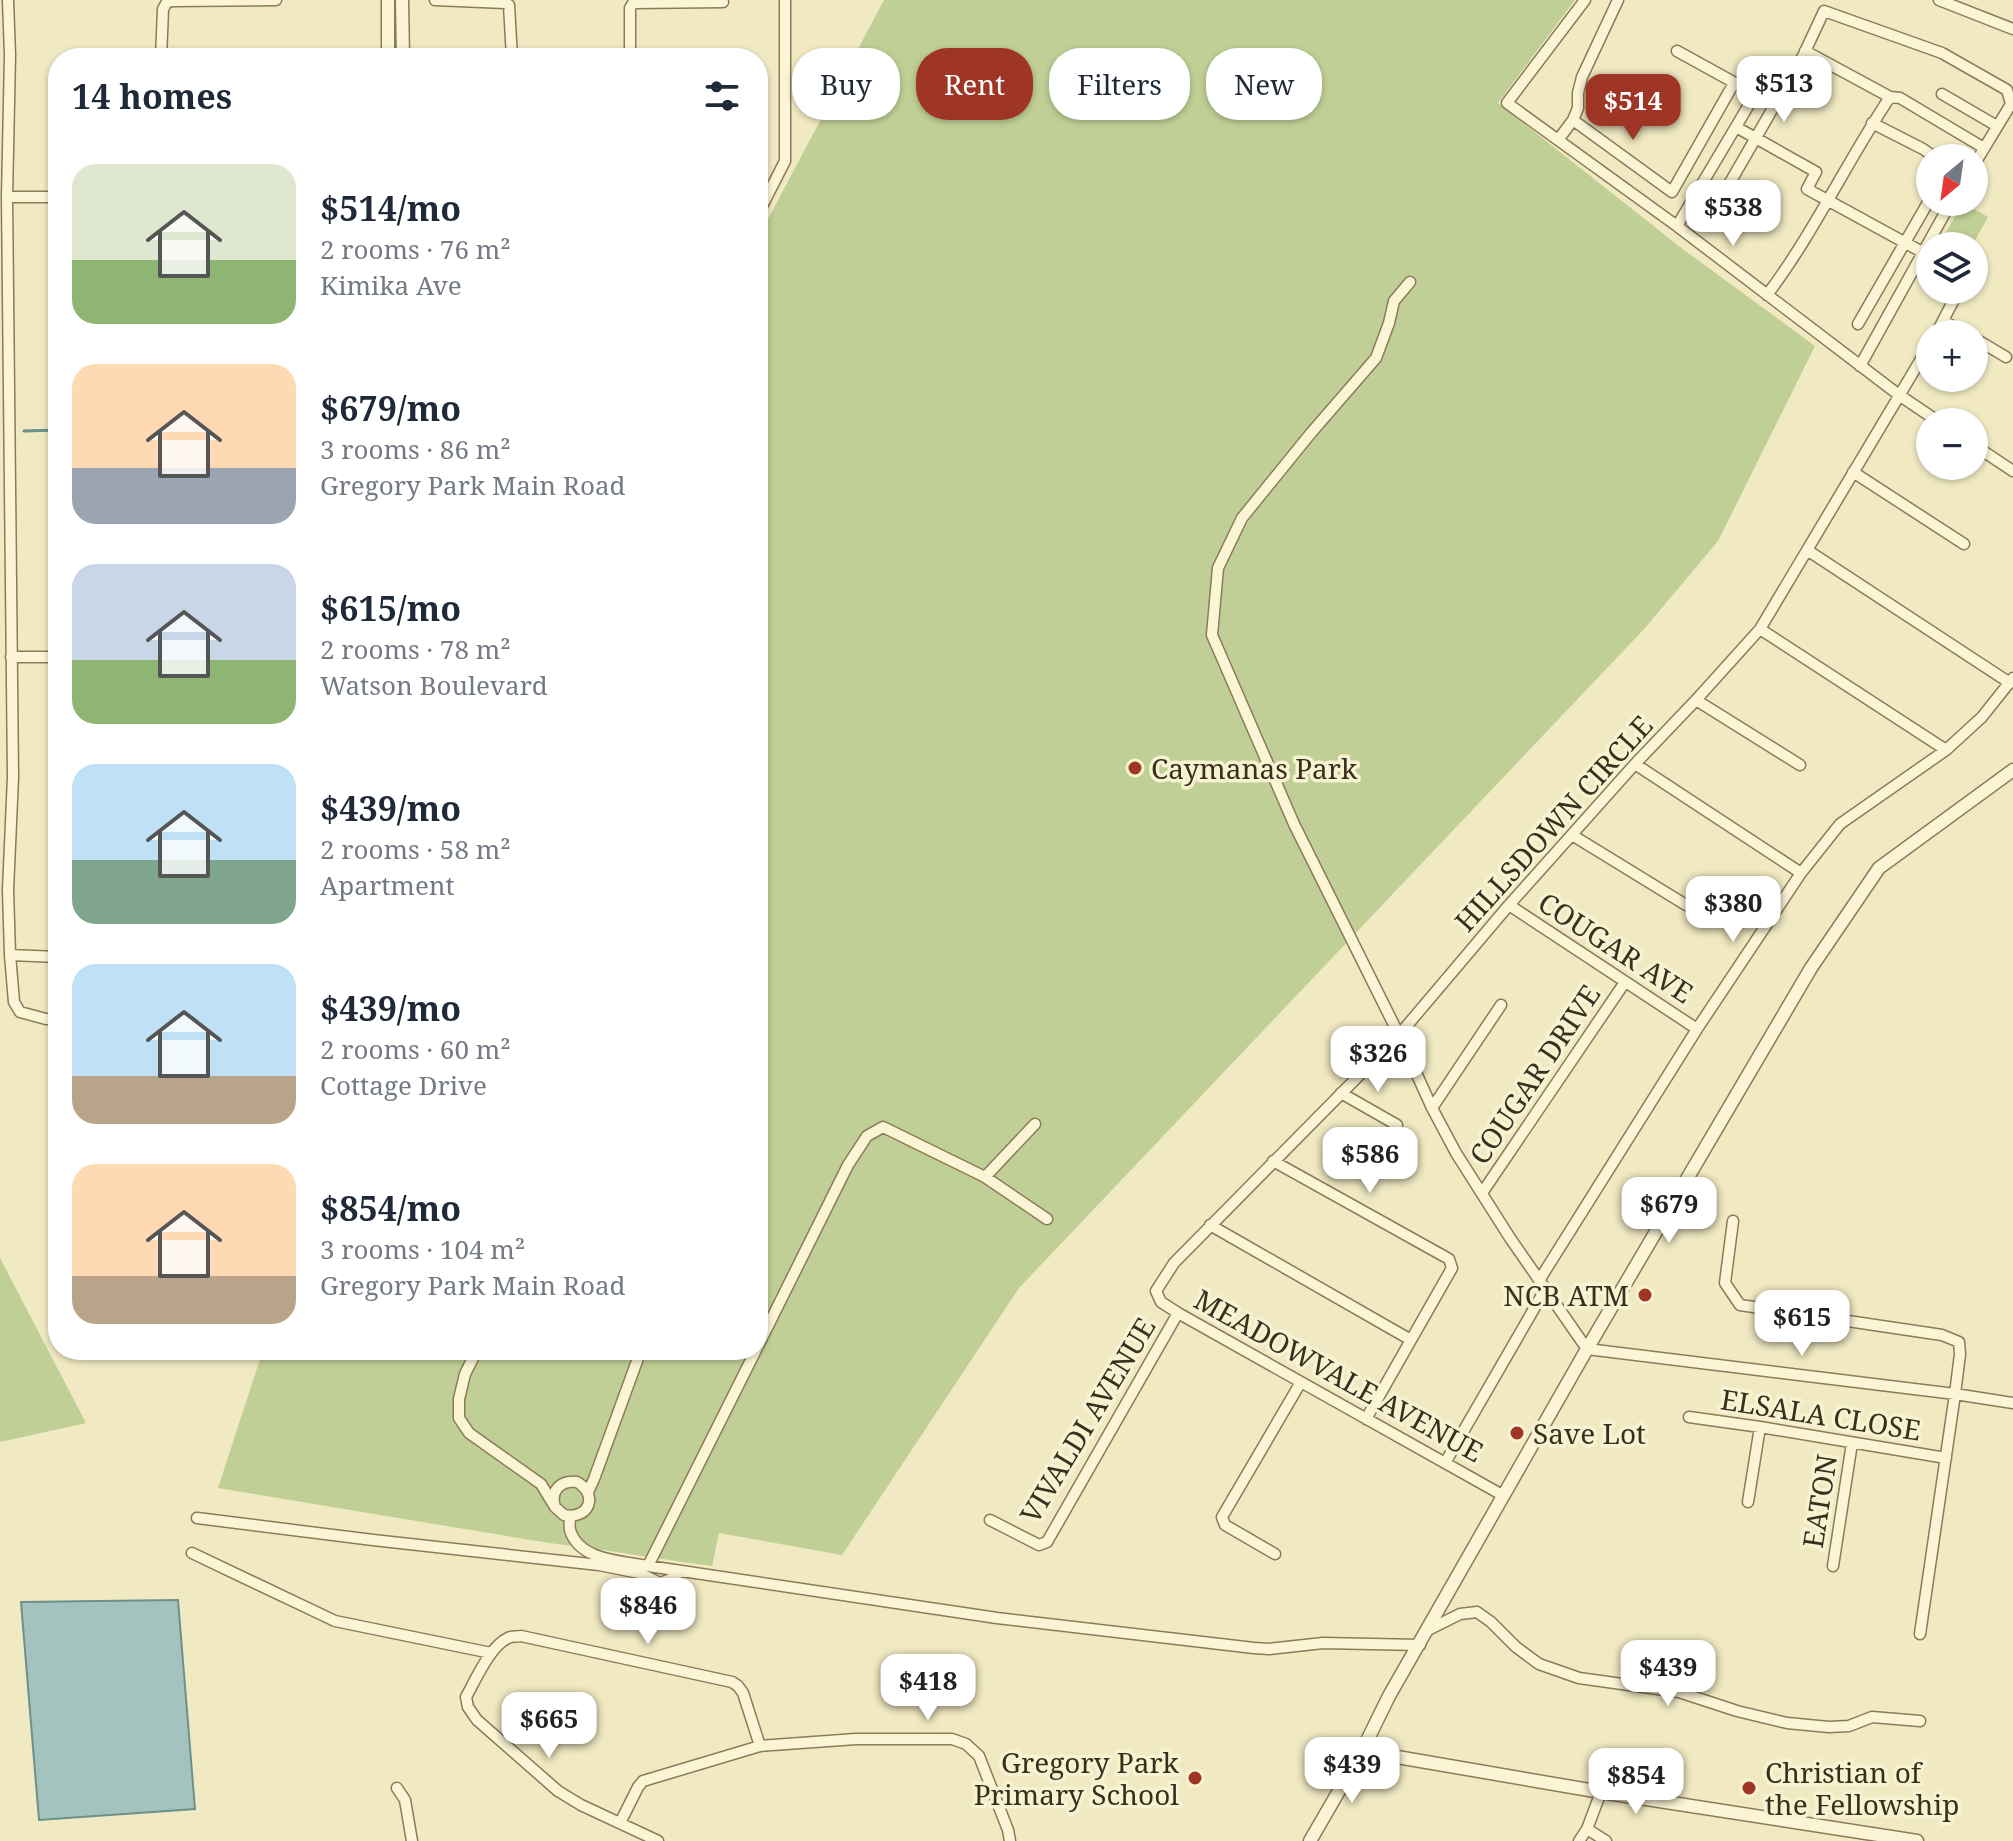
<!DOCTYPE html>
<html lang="en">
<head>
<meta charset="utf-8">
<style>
  :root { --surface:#fff; --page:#f6f6f7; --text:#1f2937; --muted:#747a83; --accent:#9e3525 }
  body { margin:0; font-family:"Noto Serif",serif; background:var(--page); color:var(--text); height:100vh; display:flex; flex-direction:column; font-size:30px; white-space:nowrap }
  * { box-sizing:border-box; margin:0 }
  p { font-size:26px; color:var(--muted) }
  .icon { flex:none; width:44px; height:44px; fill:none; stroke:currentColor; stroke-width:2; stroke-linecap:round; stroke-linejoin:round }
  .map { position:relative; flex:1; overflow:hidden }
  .panel { position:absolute; left:48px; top:48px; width:720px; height:1312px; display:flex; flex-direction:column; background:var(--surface); border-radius:32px; box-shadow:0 2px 6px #0004 }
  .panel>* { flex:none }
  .guide { position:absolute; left:792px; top:48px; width:760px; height:72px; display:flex; gap:16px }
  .needle { width:52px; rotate:209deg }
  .tools { position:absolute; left:1916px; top:144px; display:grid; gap:16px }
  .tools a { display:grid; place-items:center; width:72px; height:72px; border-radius:50%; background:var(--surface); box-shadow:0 2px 6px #0004; font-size:40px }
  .price { position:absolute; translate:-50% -68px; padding:0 18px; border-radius:16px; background:#fff; color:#222; font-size:26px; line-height:52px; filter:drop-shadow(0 2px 4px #0008) }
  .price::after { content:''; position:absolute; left:50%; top:48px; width:24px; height:18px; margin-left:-12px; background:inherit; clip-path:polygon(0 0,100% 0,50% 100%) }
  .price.active { background:var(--accent); color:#fff }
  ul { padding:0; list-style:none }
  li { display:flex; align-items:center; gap:24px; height:200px; padding:0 24px }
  li span { display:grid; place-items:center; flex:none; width:224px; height:160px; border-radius:24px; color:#555 }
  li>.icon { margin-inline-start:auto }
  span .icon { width:96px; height:96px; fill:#fffc; stroke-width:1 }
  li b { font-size:34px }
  h2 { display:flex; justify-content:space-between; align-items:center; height:96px; padding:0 24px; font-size:34px }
  .tag { padding:0 28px; border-radius:32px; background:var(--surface); box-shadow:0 2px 6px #0004; font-size:28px; line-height:72px }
  .tag.active { background:var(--accent); color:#fff }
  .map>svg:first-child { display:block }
  .green { fill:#c0cf95 }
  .water { fill:#a5c3be; stroke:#6b918d; stroke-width:2 }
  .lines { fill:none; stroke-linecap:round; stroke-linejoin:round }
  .stream { stroke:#6b918d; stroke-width:3 }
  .minor-casing { stroke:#8b7b58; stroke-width:13 }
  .tertiary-casing { stroke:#8b7b58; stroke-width:15 }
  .minor { stroke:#fbf5d6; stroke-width:10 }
  .tertiary { stroke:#fbf5d6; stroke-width:12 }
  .poi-dot { fill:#9e3525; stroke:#f7f2d2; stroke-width:3 }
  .labels { text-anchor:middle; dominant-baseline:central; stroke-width:7; stroke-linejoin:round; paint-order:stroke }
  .poi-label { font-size:28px; fill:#3a2f1d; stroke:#f7f2d2; text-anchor:start }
  .street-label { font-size:28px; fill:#3a2f1d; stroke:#f7f2d2 }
</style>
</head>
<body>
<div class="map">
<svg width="2013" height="1841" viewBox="0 0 2013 1841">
  <rect width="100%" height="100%" fill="#f0e9c2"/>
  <path class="green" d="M 884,0 L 1575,0 L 1498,103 L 1680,247 L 1815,346 L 1718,541 L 1645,628 L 1019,1288 L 842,1555 L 719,1533 L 712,1566 C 657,1559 604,1549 549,1543 L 218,1488 L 263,1350 L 758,1350 L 758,238 Z
    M 1963,203 L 1988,217 L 1972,246 L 1938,246 Z
    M 0,1258 L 86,1423 L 0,1442 Z"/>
  <path class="water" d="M 178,1600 L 195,1809 L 39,1820 L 21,1602 Z"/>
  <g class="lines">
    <path class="stream" d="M 24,431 L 58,430"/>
    <g class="minor-casing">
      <path id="minor" d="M 8,0 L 10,55 L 7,197 L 13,777 L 8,890 L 10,955 L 14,1002 L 20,1012 L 46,1019 L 58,1019
        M 435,0 L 505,3 L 509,5 L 512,58
        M 1585,0 L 1507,103 L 1677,226 L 1899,395 L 1939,422
        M 1939,0 L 2013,29
        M 1677,51 L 1755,94
        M 1805,51 L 1890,97 L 1900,98 L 1984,148
        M 161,58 L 163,9 L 167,2 L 173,1 L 276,0
        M 630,58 L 630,8 L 633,3 L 723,2
        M 1942,94 L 1997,126
        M 1573,120 L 1672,192 L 1734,83
        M 1872,123 L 1923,149 L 1936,158
        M 1736,127 L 1816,172 L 1807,189 L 1922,252
        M 1558,140 L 1573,120 L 1578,108 L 1578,93 L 1582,77 L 1618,0
        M 7,197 L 58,197
        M 758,214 L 785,161 L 785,0
        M 1709,219 L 1803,56 L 1824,11 L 1942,53 L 2007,90 L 2011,104 L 1974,165
        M 1677,226 L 1769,71
        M 1410,282 L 1394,301 L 1389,323 L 1376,358 L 1311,433 L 1242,518 L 1218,568 L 1212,635 L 1294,824 L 1399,1035 L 1432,1108 L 1456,1153 L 1510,1238 L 1587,1349 L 1955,1394 L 2013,1403
        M 1767,295 C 1814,233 1847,161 1890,97
        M 1944,321 L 1966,334
        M 1858,324 L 1930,199
        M 1936,334 L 1959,290
        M 1974,338 L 2006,357
        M 1860,366 L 1951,202
        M 1974,445 L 2013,471
        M 1853,472 L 1964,544
        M 1807,550 L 2010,683
        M 1760,629 L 1946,750
        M 11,657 L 58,657
        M 1696,700 L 1800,765
        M 1635,764 L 1801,873
        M 1572,835 L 1686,905
        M 1509,905 L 1697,1029
        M 10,955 L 58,957
        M 1341,1093 L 1397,1125
        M 1432,1108 L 1501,1005
        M 1273,1161 L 1449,1259 L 1452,1268 L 1366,1419
        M 985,1177 L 1047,1219
        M 1482,1193 L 1625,982
        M 1733,1221 L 1725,1283 L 1740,1305 L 1942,1335 L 1959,1342 L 1960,1354 L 1955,1394 L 1920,1634
        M 1210,1225 L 1411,1340
        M 1540,1279 L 1697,1029 L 1801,873 L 1840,824 L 1946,750 L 1982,717 L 2013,678
        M 758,1346 L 848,1165 L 867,1136 L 883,1127 L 985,1177 L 1035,1124
        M 477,1350 L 465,1374 L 459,1399 L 459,1418 L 469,1433 L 541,1484 L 555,1507 L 564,1515 C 589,1520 599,1495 577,1482 C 560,1480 550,1491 555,1507
        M 1689,1417 L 1760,1427 L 1946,1458
        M 1445,1463 L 1546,1288
        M 588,1492 L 594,1479 L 641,1350
        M 1504,1496 L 1178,1313 L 1161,1302 L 1156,1291 L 1174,1263 L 1399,1035 L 1509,905 L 1635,764 L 1696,700 L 1760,629 L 1930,344
        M 1748,1502 L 1760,1427
        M 570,1517 C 570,1521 569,1526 570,1530 C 579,1561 623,1561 648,1566 L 997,1618 L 1254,1648 L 1269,1649 L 1323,1643 L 1420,1645
        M 197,1518 L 373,1540 L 599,1565 L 639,1573 L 660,1583 L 671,1579 L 681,1571
        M 990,1520 L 1039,1545 L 1047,1542 L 1178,1313
        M 192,1553 L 335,1621 L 491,1653
        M 1275,1554 L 1225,1525 L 1222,1517 L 1301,1382
        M 648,1566 L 756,1350
        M 1833,1566 L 1852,1443
        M 1428,1630 L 1460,1614 L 1477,1612 L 1491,1622 L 1516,1647 L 1539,1664 L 1579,1678 L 1679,1692 L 1737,1711 L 1787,1723 L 1829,1727 L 1849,1726 L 1872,1717 L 1920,1721
        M 397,1788 L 405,1800 L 412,1841
        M 620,1823 L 638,1787 L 643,1781 L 760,1746 L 856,1739 L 952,1739 L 966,1744 L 979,1756 L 1008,1830 L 1010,1841
        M 1587,1829 L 1606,1841
        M 658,1841 L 581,1805 L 558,1791 L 477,1720 L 468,1707 L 466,1697 C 475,1681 490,1646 508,1638 C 511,1636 516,1637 521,1636 L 732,1682 L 738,1686 L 743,1693 L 760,1746
        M 1579,1841 L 1587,1829 L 1601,1792"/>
    </g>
    <g class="tertiary-casing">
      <path id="tertiary" d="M 388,0 L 388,58
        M 402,0 L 403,58
        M 1362,1751 L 1601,1792 L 1917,1841
        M 1310,1841 L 1362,1751 L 1389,1696 L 1587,1349 L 1811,968 L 1879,868 L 2013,770"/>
    </g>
    <use href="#minor" class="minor"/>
    <use href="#tertiary" class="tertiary"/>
  </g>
  <g class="poi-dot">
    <circle cx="1135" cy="768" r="8"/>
    <circle cx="1645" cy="1295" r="8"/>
    <circle cx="1517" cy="1433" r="8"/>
    <circle cx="1195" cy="1778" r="8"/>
    <circle cx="1749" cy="1788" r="8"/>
  </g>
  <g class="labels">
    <g class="poi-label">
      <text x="1151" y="768">Caymanas Park</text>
      <text x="1629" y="1295" text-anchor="end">NCB ATM</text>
      <text x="1533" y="1433">Save Lot</text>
      <text x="1179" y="1762" text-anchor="end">Gregory Park<tspan x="1179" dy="32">Primary School</tspan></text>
      <text x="1765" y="1772">Christian of<tspan x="1765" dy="32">the Fellowship</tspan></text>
    </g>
    <g class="street-label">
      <text transform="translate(1553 823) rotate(-48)">HILLSDOWN CIRCLE</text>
      <text transform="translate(1616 947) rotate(33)">COUGAR AVE</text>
      <text transform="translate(1534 1074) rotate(-56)">COUGAR DRIVE</text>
      <text transform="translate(1339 1375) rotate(29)">MEADOWVALE AVENUE</text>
      <text transform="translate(1821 1414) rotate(9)">ELSALA CLOSE</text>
      <text transform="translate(1087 1420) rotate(-59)">VIVALDI AVENUE</text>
      <text transform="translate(1819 1501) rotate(-81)">EATON</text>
    </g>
  </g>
</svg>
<div class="tools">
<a><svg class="needle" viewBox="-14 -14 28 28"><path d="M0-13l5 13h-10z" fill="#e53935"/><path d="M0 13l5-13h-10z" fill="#747a83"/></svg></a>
<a><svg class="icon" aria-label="layers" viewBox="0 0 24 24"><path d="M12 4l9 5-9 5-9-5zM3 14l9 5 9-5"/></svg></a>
<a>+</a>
<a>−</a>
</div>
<b class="price" style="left:1784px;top:124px">$513</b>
<b class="price active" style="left:1633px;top:142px">$514</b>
<b class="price" style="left:1733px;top:248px">$538</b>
<b class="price" style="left:1733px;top:944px">$380</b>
<b class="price" style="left:1378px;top:1094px">$326</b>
<b class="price" style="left:1370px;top:1195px">$586</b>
<b class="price" style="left:1669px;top:1245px">$679</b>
<b class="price" style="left:1802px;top:1358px">$615</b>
<b class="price" style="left:648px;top:1646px">$846</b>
<b class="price" style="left:1668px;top:1708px">$439</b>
<b class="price" style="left:928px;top:1722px">$418</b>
<b class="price" style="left:549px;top:1760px">$665</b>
<b class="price" style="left:1352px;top:1805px">$439</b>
<b class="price" style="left:1636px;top:1816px">$854</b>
<div class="guide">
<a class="tag">Buy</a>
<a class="tag active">Rent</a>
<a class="tag">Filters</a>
<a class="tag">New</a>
</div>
<section class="panel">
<h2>14 homes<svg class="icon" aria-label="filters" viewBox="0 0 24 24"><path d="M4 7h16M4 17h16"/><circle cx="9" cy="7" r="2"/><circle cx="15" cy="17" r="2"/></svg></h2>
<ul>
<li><span style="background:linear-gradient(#dfe7d0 60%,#8fb573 0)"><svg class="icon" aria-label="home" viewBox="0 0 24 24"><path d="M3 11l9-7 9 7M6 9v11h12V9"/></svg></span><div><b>$514/mo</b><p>2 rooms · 76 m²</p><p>Kimika Ave</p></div></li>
<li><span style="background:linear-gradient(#ffd9b3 65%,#9aa5b1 0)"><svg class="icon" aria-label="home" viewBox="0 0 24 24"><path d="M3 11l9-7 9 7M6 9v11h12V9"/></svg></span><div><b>$679/mo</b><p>3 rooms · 86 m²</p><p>Gregory Park Main Road</p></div></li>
<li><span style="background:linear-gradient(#c9d6e8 60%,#8fb573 0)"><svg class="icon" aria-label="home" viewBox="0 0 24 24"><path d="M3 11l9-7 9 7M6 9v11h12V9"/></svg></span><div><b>$615/mo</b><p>2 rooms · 78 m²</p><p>Watson Boulevard</p></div></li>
<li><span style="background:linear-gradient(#bfe0f5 60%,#7fa58c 0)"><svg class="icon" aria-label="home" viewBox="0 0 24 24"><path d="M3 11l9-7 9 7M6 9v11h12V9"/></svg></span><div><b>$439/mo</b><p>2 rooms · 58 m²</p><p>Apartment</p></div></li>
<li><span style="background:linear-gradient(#bfe0f5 70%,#b9a48a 0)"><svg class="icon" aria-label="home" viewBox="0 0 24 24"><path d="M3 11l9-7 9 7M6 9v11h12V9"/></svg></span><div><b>$439/mo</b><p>2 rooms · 60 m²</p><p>Cottage Drive</p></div></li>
<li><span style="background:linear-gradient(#ffd9b3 70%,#b9a48a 0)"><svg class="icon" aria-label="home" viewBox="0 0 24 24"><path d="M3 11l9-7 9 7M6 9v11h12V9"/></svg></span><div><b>$854/mo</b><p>3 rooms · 104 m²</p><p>Gregory Park Main Road</p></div></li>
</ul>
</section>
</div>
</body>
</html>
